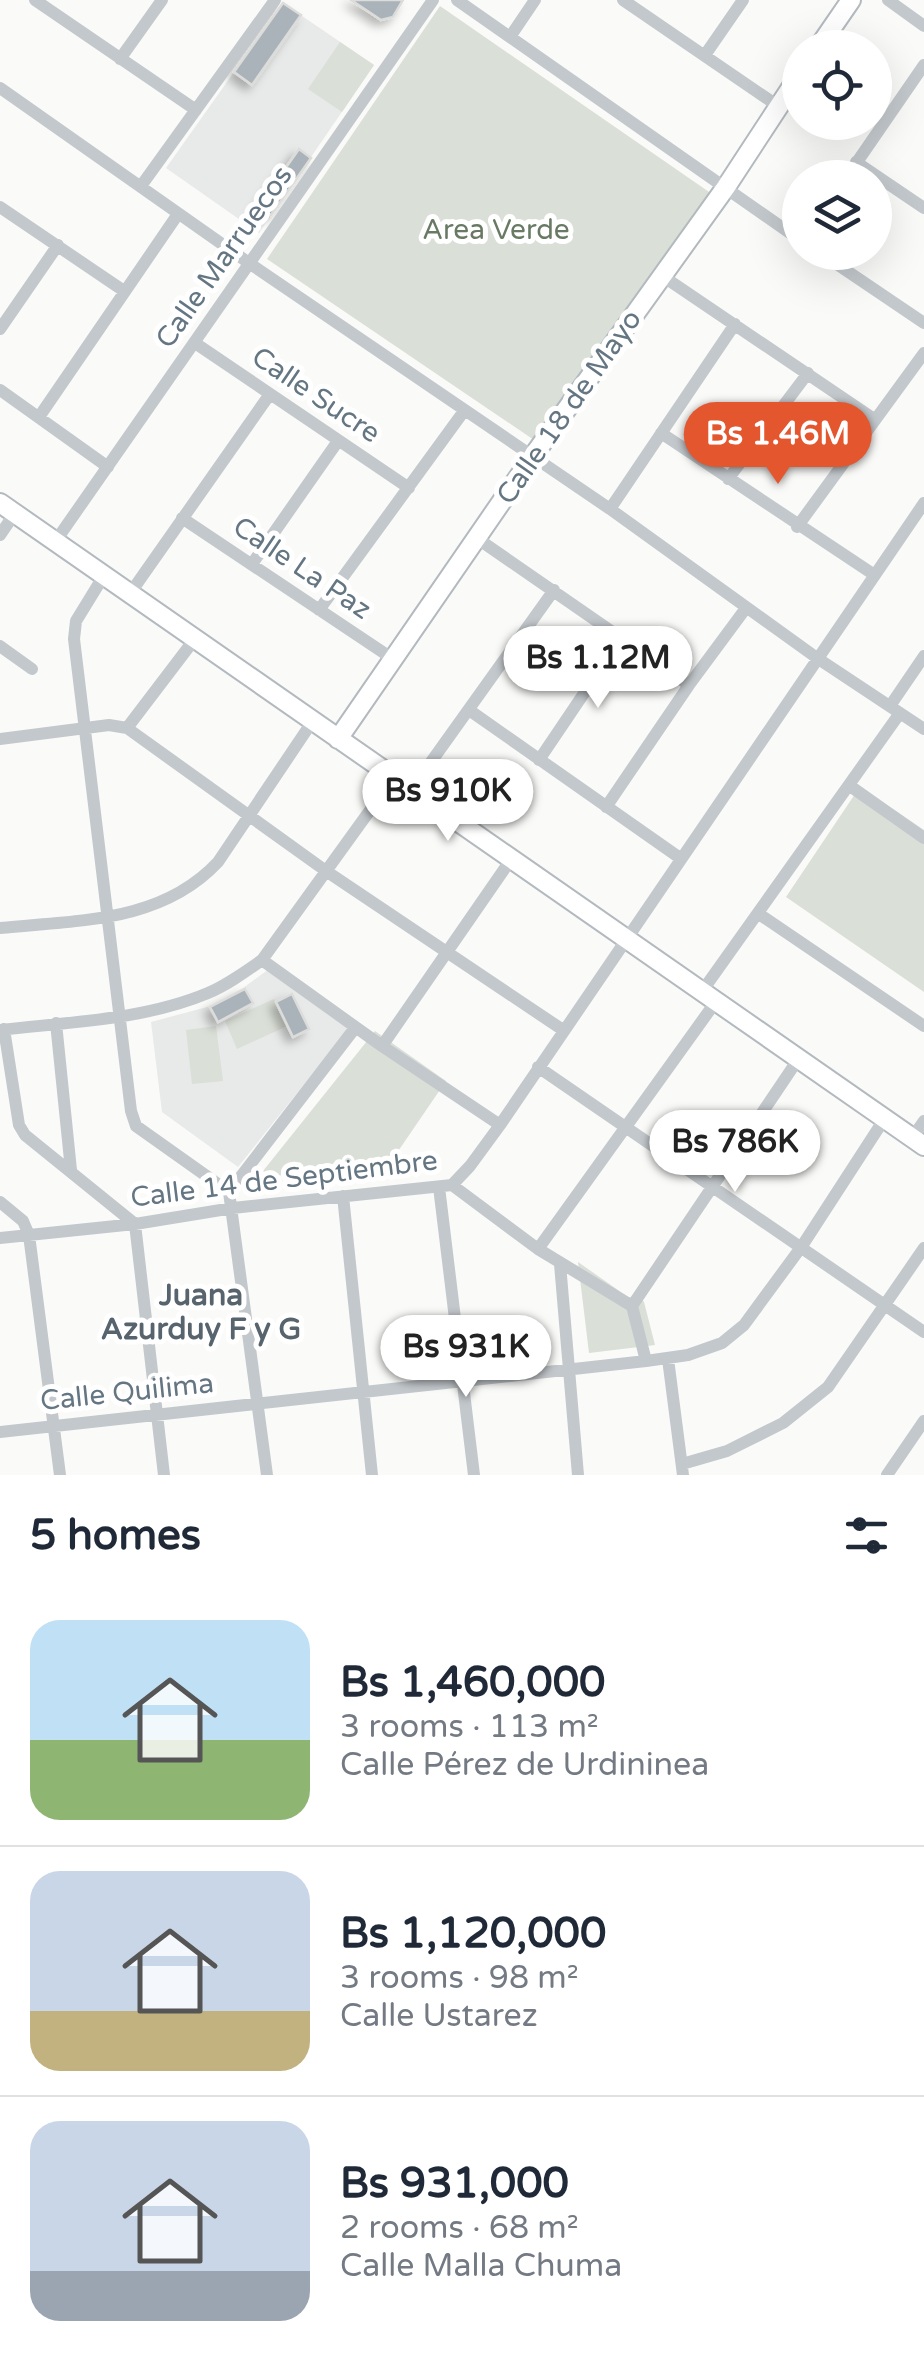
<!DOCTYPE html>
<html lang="en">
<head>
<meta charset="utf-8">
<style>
  :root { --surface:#fff; --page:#f2f2f3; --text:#1f2937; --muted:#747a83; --line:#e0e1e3; --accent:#e4572e }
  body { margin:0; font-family:"Varela Round",sans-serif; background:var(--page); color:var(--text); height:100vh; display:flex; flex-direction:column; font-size:38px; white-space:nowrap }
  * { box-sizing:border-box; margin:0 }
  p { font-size:32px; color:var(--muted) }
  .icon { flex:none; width:55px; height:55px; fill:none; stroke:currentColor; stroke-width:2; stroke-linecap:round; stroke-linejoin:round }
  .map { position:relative; height:1475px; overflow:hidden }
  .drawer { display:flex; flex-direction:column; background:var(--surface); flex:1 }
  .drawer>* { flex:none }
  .buttons { position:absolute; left:782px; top:30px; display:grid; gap:20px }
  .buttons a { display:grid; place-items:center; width:110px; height:110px; border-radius:50%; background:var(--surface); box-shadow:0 10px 40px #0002; font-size:50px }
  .price { position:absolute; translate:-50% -85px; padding:0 22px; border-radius:35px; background:#fff; color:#222; font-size:32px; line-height:65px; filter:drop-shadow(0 2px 5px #0008) }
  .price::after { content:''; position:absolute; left:50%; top:60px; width:30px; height:22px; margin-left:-15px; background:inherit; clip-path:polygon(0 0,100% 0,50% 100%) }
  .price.selected { background:var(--accent); color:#fff }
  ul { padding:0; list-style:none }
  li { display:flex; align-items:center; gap:30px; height:250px; padding:0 30px }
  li+li { border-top:2px solid var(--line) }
  li span { display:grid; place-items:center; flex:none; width:280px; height:200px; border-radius:30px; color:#555 }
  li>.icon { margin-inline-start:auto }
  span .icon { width:120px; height:120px; fill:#fffc; stroke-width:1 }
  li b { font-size:42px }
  h2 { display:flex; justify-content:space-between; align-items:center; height:120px; padding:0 30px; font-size:42px }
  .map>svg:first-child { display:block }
  .built { fill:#e8e9e9 }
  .green { fill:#dadfd7 }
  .building { fill:#aab3b9; stroke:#dcdcda; stroke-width:2.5; filter:url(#shadow) }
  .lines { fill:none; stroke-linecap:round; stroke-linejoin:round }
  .secondary-casing { stroke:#b3babf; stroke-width:22 }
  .street { stroke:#c3c8cc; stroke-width:12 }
  .secondary { stroke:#fff; stroke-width:18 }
  .labels { text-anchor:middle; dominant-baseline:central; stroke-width:10; stroke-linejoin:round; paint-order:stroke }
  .park-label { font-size:28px; fill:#687a64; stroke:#fff }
  .street-label { font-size:28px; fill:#657683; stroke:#fff }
  .neighbourhood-label { font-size:30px; font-weight:bold; fill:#57646e; stroke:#fff }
</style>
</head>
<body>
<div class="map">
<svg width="924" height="1475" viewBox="0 0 924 1475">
  <defs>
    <filter id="shadow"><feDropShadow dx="-5.5" dy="5.5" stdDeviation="5" flood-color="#0004"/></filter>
  </defs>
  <rect width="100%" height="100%" fill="#fafaf8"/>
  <path class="built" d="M 283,3 L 374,65 L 259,233 L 166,168 Z
    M 273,966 L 352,1024 L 238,1167 L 162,1112 L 151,1022 L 207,1007 L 243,988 Z"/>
  <path class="green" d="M 440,6 L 712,194 L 534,440 L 267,259 Z
    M 340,42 L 374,65 L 342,112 L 308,89 Z
    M 855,794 L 893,809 L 924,830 L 924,992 L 786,897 Z
    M 274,999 L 287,1026 L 237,1049 L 225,1021 Z
    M 216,1026 L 223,1081 L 192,1084 L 186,1030 Z
    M 375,1031 L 446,1081 L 390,1163 L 266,1177 L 263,1171 Z
    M 578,1262 L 628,1297 L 640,1297 L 644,1302 L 655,1345 L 589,1353 Z"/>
  <path class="building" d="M 351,0 L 403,0 L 393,17 L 381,20 Z
    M 283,3 L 301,15 L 252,85 L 234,72 Z
    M 299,149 L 311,158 L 271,215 L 258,207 Z
    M 245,989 L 253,1003 L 218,1022 L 210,1007 Z
    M 292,994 L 309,1029 L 293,1037 L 276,1002 Z"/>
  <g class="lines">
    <g class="secondary-casing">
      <path id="secondary" d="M 818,48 L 851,0
        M 0,503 L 924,1146
        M 338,739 L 533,456 L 726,187 L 800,74"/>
    </g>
    <path class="street" d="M 35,0 L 196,110
      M 457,0 L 800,240
      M 623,0 L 778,106
      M 888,0 L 924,26
      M 510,37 L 535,0
      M 705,55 L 743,0
      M 120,59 L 162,0
      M 0,88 L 249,263 L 610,509 L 817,658 L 924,729
      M 856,162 L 924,208
      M 846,178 L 924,65
      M 141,186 L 275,0
      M 0,207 L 124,291
      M 819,252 L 924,323
      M 661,275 L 874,419
      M 0,329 L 58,245
      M 195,343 L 409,488
      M 0,390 L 108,467
      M 39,417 L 178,214
      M 661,433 L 873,574
      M 728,479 L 808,373
      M 610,509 L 735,324
      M 182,518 L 393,659
      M 797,527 L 924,353
      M 0,535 L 15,513
      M 478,539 L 689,685
      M 55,542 L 433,0
      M 252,564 L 338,441
      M 103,577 L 76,621 L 74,639 L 131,1111 L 136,1126 L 229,1192
      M 129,595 L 270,394
      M 319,610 L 464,411
      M 0,646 L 32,669
      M 890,706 L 924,656
      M 469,710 L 680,858
      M 127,728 L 194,640
      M 0,739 L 109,725 L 127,728 L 326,871 L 563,1030
      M 539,760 L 622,637
      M 850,786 L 924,838
      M 411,790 L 554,590
      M 606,807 L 689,685 L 746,608
      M 759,914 L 924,1026
      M 0,928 C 78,920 161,923 218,862 L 312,722
      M 262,960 L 382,1046 L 500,1125
      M 703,990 L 900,713
      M 56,1023 L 71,1170
      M 4,1029 L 19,1125 L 25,1135 L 135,1224 L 164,1475
      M 0,1030 C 69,1022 144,1020 208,993 C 227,985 245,972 262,960 L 394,777
      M 382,1046 L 512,858
      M 538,1067 L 924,1332
      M 912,1138 L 924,1121
      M 452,1185 L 538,1249 L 632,1306 L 646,1361
      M 439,1187 L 474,1475
      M 343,1196 L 372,1475
      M 0,1202 L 23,1221 L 29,1235 L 60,1475
      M 0,1238 L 135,1224 L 233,1208 L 452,1185 L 470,1166 L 500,1125 L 924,503
      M 538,1249 L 717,1000
      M 560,1264 L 578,1475
      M 632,1306 L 799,1058
      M 668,1359 L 683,1475
      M 0,1432 L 646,1361 L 688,1355 L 722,1343 L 744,1325 L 802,1246 L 885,1118
      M 682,1464 L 727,1451 L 783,1423 L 828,1387 L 924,1248
      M 267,1475 L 229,1192 L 355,1028
      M 887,1475 L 924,1421"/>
    <use href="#secondary" class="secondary"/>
  </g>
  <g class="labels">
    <g class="park-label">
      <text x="496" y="230">Area Verde</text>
    </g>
    <g class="street-label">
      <text transform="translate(224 257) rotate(-55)">Calle Marruecos</text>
      <text transform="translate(316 395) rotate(34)">Calle Sucre</text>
      <text transform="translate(569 407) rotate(-55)">Calle 18 de Mayo</text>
      <text transform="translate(302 568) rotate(34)">Calle La Paz</text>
      <text transform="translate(284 1179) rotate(-7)">Calle 14 de Septiembre</text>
      <text transform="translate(127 1392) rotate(-6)">Calle Quilima</text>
    </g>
    <g class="neighbourhood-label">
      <text x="201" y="1295">Juana<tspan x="201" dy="34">Azurduy F y G</tspan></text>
    </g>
  </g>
</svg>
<div class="buttons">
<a><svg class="icon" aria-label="locate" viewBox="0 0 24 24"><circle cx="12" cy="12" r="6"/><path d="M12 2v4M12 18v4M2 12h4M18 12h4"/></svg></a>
<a><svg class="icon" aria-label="layers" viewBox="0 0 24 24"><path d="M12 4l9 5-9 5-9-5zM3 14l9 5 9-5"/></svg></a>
</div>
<b class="price selected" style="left:778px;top:487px">Bs 1.46M</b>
<b class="price" style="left:598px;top:711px">Bs 1.12M</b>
<b class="price" style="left:448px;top:844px">Bs 910K</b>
<b class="price" style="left:735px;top:1195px">Bs 786K</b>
<b class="price" style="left:466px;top:1400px">Bs 931K</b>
</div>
<section class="drawer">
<h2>5 homes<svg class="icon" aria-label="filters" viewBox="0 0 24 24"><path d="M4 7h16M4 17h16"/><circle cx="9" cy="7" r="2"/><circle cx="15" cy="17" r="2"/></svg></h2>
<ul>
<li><span style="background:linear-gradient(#bfe0f5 60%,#8fb573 0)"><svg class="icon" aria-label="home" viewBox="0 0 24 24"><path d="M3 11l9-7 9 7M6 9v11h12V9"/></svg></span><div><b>Bs 1,460,000</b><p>3 rooms · 113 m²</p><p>Calle Pérez de Urdininea</p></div></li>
<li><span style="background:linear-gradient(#c9d6e8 70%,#c2b280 0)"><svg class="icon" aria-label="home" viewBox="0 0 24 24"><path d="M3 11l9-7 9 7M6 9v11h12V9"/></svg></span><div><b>Bs 1,120,000</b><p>3 rooms · 98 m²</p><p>Calle Ustarez</p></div></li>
<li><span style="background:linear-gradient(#c9d6e8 75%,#9aa5b1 0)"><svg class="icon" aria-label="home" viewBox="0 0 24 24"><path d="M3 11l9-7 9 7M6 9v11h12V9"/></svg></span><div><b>Bs 931,000</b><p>2 rooms · 68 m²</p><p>Calle Malla Chuma</p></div></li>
</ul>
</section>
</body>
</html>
